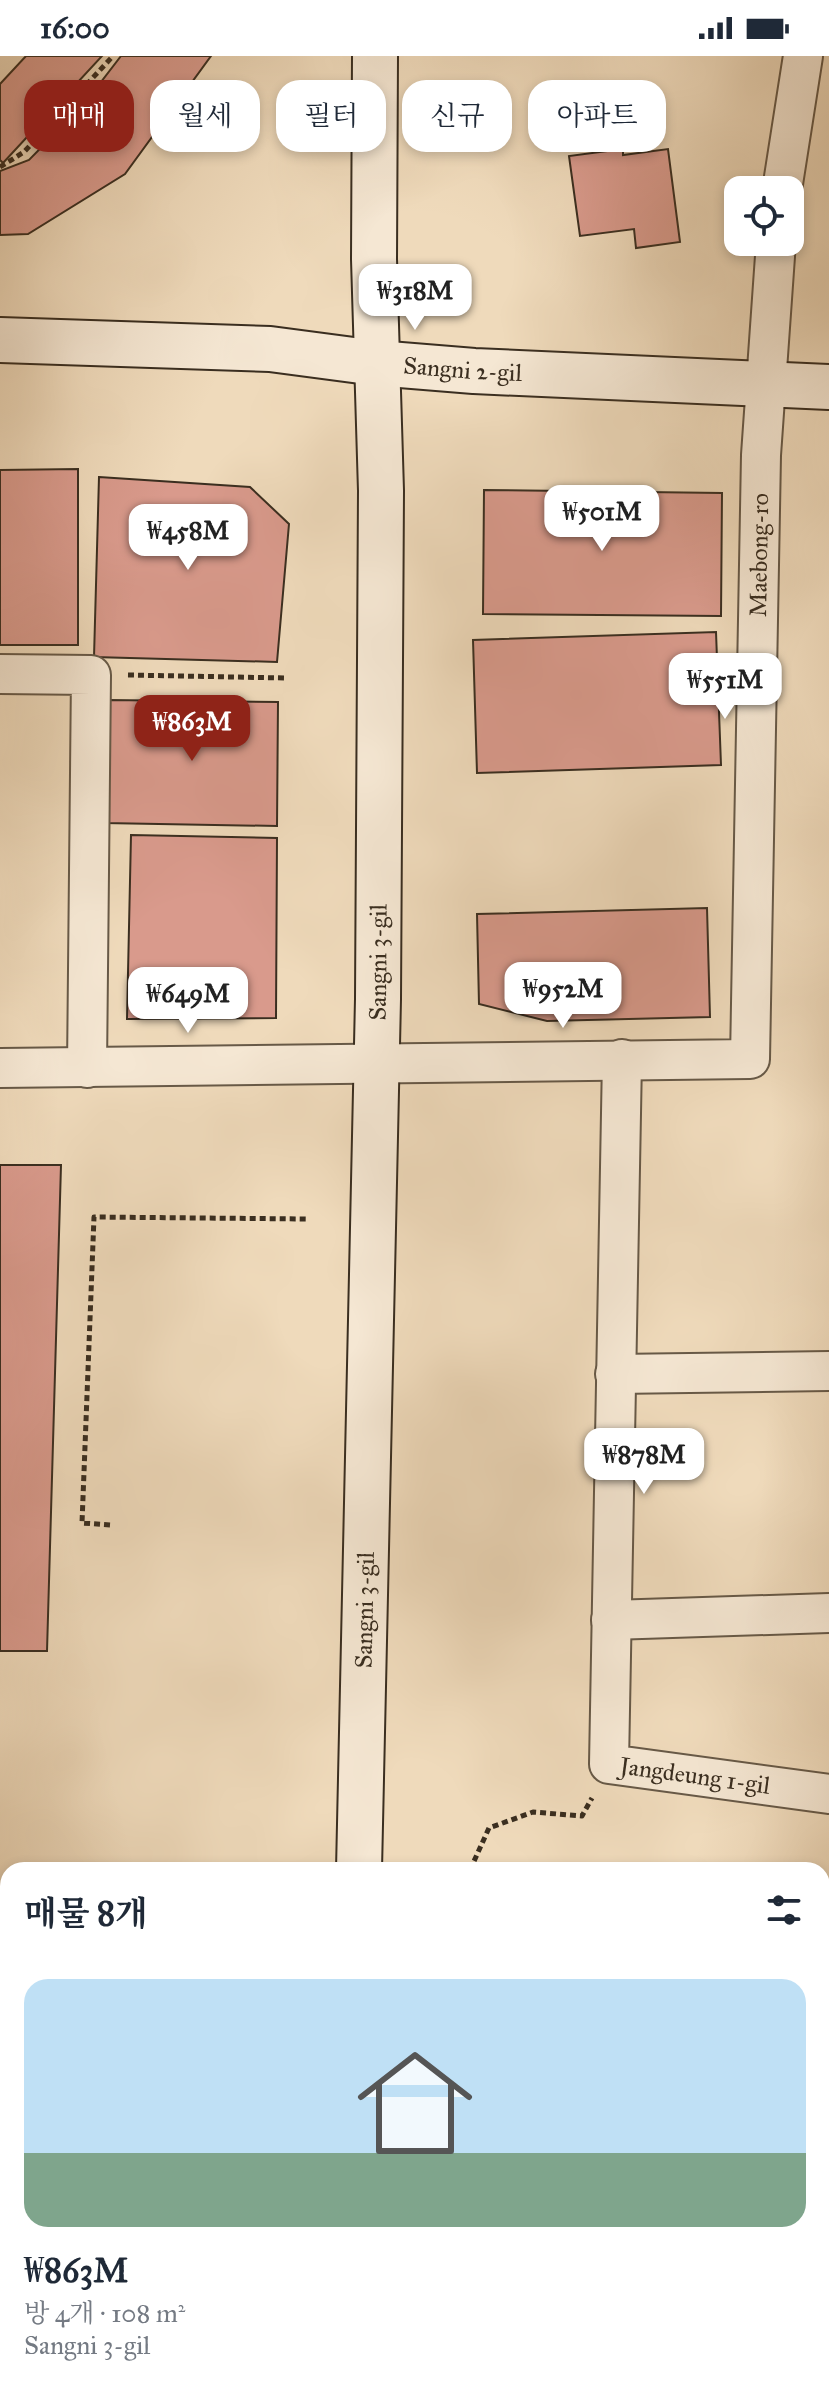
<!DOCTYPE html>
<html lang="ko">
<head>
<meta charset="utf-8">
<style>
  :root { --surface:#fff; --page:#f6f6f7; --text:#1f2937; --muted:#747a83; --accent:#8f2418 }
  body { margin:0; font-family:"IM FELL Great Primer","Noto Serif KR",serif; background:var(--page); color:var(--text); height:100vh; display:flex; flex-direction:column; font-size:30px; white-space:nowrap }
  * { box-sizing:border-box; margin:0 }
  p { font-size:26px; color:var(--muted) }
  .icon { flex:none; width:44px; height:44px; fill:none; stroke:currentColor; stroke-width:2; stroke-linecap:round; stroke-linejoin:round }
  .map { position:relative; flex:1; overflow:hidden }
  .panel { position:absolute; left:0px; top:1806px; width:830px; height:536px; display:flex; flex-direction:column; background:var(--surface); border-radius:24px 24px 0 0; box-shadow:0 4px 12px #0003 }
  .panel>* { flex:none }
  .hud { position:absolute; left:24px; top:24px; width:782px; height:72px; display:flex; gap:16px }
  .controls { position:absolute; left:724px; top:120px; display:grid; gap:16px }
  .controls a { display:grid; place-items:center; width:80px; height:80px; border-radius:16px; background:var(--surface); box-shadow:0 4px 12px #0003; font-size:40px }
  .price { position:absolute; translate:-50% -68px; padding:0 18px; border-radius:16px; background:#fff; color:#222; font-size:26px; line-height:52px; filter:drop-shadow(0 2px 4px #0008) }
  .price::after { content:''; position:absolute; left:50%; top:48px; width:24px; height:18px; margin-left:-12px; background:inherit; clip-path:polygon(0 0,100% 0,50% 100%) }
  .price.active { background:var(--accent); color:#fff }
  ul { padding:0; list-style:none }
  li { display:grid; align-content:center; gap:16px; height:424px; padding:0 24px }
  li span { display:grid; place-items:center; height:248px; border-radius:24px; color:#555 }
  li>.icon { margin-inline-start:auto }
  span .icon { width:144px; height:144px; fill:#fffc; stroke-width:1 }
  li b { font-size:34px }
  h2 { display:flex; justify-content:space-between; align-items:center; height:96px; padding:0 24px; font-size:34px }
  .tag { padding:0 28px; border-radius:24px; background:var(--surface); box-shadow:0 4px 12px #0003; font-size:28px; line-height:72px }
  .tag.active { background:var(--accent); color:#fff }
  .status { display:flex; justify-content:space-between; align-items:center; height:56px; padding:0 40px; background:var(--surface); direction:ltr }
  .status svg { height:22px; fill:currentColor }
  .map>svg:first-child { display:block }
  .green { fill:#bbbf8f; stroke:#7a7658; stroke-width:2 }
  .building { fill:#d99a8c; stroke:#3a2e20; stroke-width:2 }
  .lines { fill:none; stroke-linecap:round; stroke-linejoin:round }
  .lane-casing { stroke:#675947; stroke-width:24 }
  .street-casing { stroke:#675947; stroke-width:42 }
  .secondary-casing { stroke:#3a2e20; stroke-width:48 }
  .path { stroke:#3a2e20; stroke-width:5; stroke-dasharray:6 4; stroke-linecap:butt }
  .lane { stroke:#f5e7d3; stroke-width:20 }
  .street { stroke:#f5e7d3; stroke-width:38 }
  .secondary { stroke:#f5e7d3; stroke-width:44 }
  .labels { text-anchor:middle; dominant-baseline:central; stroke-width:6; stroke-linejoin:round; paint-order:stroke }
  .street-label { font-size:24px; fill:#3a2e20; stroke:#f5e7d3 }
</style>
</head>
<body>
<div class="status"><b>16:00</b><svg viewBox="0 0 49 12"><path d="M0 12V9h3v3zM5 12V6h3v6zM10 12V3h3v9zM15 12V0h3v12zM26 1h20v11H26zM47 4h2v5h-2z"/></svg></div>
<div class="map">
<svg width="829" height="2342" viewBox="0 0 829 2342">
  <rect width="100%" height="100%" fill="#efdabb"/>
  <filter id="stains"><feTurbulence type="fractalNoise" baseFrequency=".0025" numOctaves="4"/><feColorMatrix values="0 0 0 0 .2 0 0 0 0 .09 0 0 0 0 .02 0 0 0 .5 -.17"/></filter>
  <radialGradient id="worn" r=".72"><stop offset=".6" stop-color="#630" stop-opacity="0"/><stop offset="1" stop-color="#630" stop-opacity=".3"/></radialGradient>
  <path class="green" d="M 8,1948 L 8,2334 L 583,2334 L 578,2342 L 0,2342 L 0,1949 Z"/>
  <path class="building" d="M 26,0 L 102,0 L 3,107 L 0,104 L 0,28 Z
    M 121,0 L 211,0 L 125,118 L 28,178 L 0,179 L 0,115 L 29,104 L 84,48 Z
    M 623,93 L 623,99 L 668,93 L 680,186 L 636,192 L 634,173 L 580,180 L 569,100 Z
    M 78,413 L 78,589 L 0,589 L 0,414 Z
    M 99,421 L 250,431 L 289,468 L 277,606 L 94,601 Z
    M 484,434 L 722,437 L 721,560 L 483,558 Z
    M 716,576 L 721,709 L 477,717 L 473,584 Z
    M 108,644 L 278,646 L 277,770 L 104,767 Z
    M 131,779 L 277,782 L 276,962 L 127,963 Z
    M 707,852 L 710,961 L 547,965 L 479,948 L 477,858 Z
    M 0,1109 L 61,1109 L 47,1595 L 0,1595 Z"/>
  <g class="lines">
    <g class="lane-casing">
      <path id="lane" d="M 822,2086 L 829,2086
        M 821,2334 L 821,2342
        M 622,2342 L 626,2334"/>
    </g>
    <g class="street-casing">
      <g id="street">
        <path d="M 782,134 L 803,0"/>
        <path d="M 0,618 L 91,619 L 87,1012"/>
        <path id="s1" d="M 622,1003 L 609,1708 L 829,1738"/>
        <path id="s2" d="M 0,1012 L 750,1003 L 761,399 L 776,186"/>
        <path d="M 615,1318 L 829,1315"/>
        <path d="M 611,1564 L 829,1557"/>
      </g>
    </g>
    <g class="secondary-casing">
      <g id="secondary">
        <path id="s3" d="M 0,284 L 270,293 L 376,307 L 474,315 L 829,331"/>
        <path id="s4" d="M 359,1814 L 378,943 L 381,435 L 374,203 L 375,0"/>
        <path d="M 0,1882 L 8,1882"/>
        <path d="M 822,1944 L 829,1945"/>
      </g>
    </g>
    <path class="path" d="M 0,111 L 24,96 L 113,0
      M 128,619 L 287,622
      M 110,1469 L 82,1467 L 94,1161 L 307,1163
      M 470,1814 L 489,1772 L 533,1756 L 582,1760 L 592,1742"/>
    <use href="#lane" class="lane"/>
    <use href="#street" class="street"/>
    <use href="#secondary" class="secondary"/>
  </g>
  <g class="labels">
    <g class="street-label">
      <text stroke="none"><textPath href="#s3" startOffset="464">Sangni 2-gil</textPath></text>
      <text stroke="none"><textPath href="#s2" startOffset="1254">Maebong-ro</textPath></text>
      <text stroke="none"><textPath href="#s4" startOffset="908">Sangni 3-gil</textPath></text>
      <text stroke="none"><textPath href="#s4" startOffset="260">Sangni 3-gil</textPath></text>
      <text stroke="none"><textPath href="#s1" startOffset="792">Jangdeung 1-gil</textPath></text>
    </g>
  </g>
  <rect width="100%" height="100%" filter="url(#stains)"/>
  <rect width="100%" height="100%" fill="url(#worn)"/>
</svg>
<div class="controls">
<a><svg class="icon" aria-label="locate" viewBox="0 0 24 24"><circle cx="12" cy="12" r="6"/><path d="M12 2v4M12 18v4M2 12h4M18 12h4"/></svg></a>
</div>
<b class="price" style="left:415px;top:276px">₩318M</b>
<b class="price" style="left:602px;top:497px">₩501M</b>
<b class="price" style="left:188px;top:516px">₩458M</b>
<b class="price" style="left:725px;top:665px">₩551M</b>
<b class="price active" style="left:192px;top:707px">₩863M</b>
<b class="price" style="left:563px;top:974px">₩952M</b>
<b class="price" style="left:188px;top:979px">₩649M</b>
<b class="price" style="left:644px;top:1440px">₩878M</b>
<div class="hud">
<a class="tag active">매매</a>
<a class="tag">월세</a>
<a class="tag">필터</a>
<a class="tag">신규</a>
<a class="tag">아파트</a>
</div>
<section class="panel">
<h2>매물 8개<svg class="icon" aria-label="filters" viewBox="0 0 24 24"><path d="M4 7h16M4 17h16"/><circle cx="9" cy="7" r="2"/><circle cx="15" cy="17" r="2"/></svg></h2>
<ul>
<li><span style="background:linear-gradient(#bfe0f5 70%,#7fa58c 0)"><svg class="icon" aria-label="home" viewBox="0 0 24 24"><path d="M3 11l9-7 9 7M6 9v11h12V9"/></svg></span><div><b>₩863M</b><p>방 4개 · 108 m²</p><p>Sangni 3-gil</p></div></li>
</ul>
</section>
</div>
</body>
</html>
